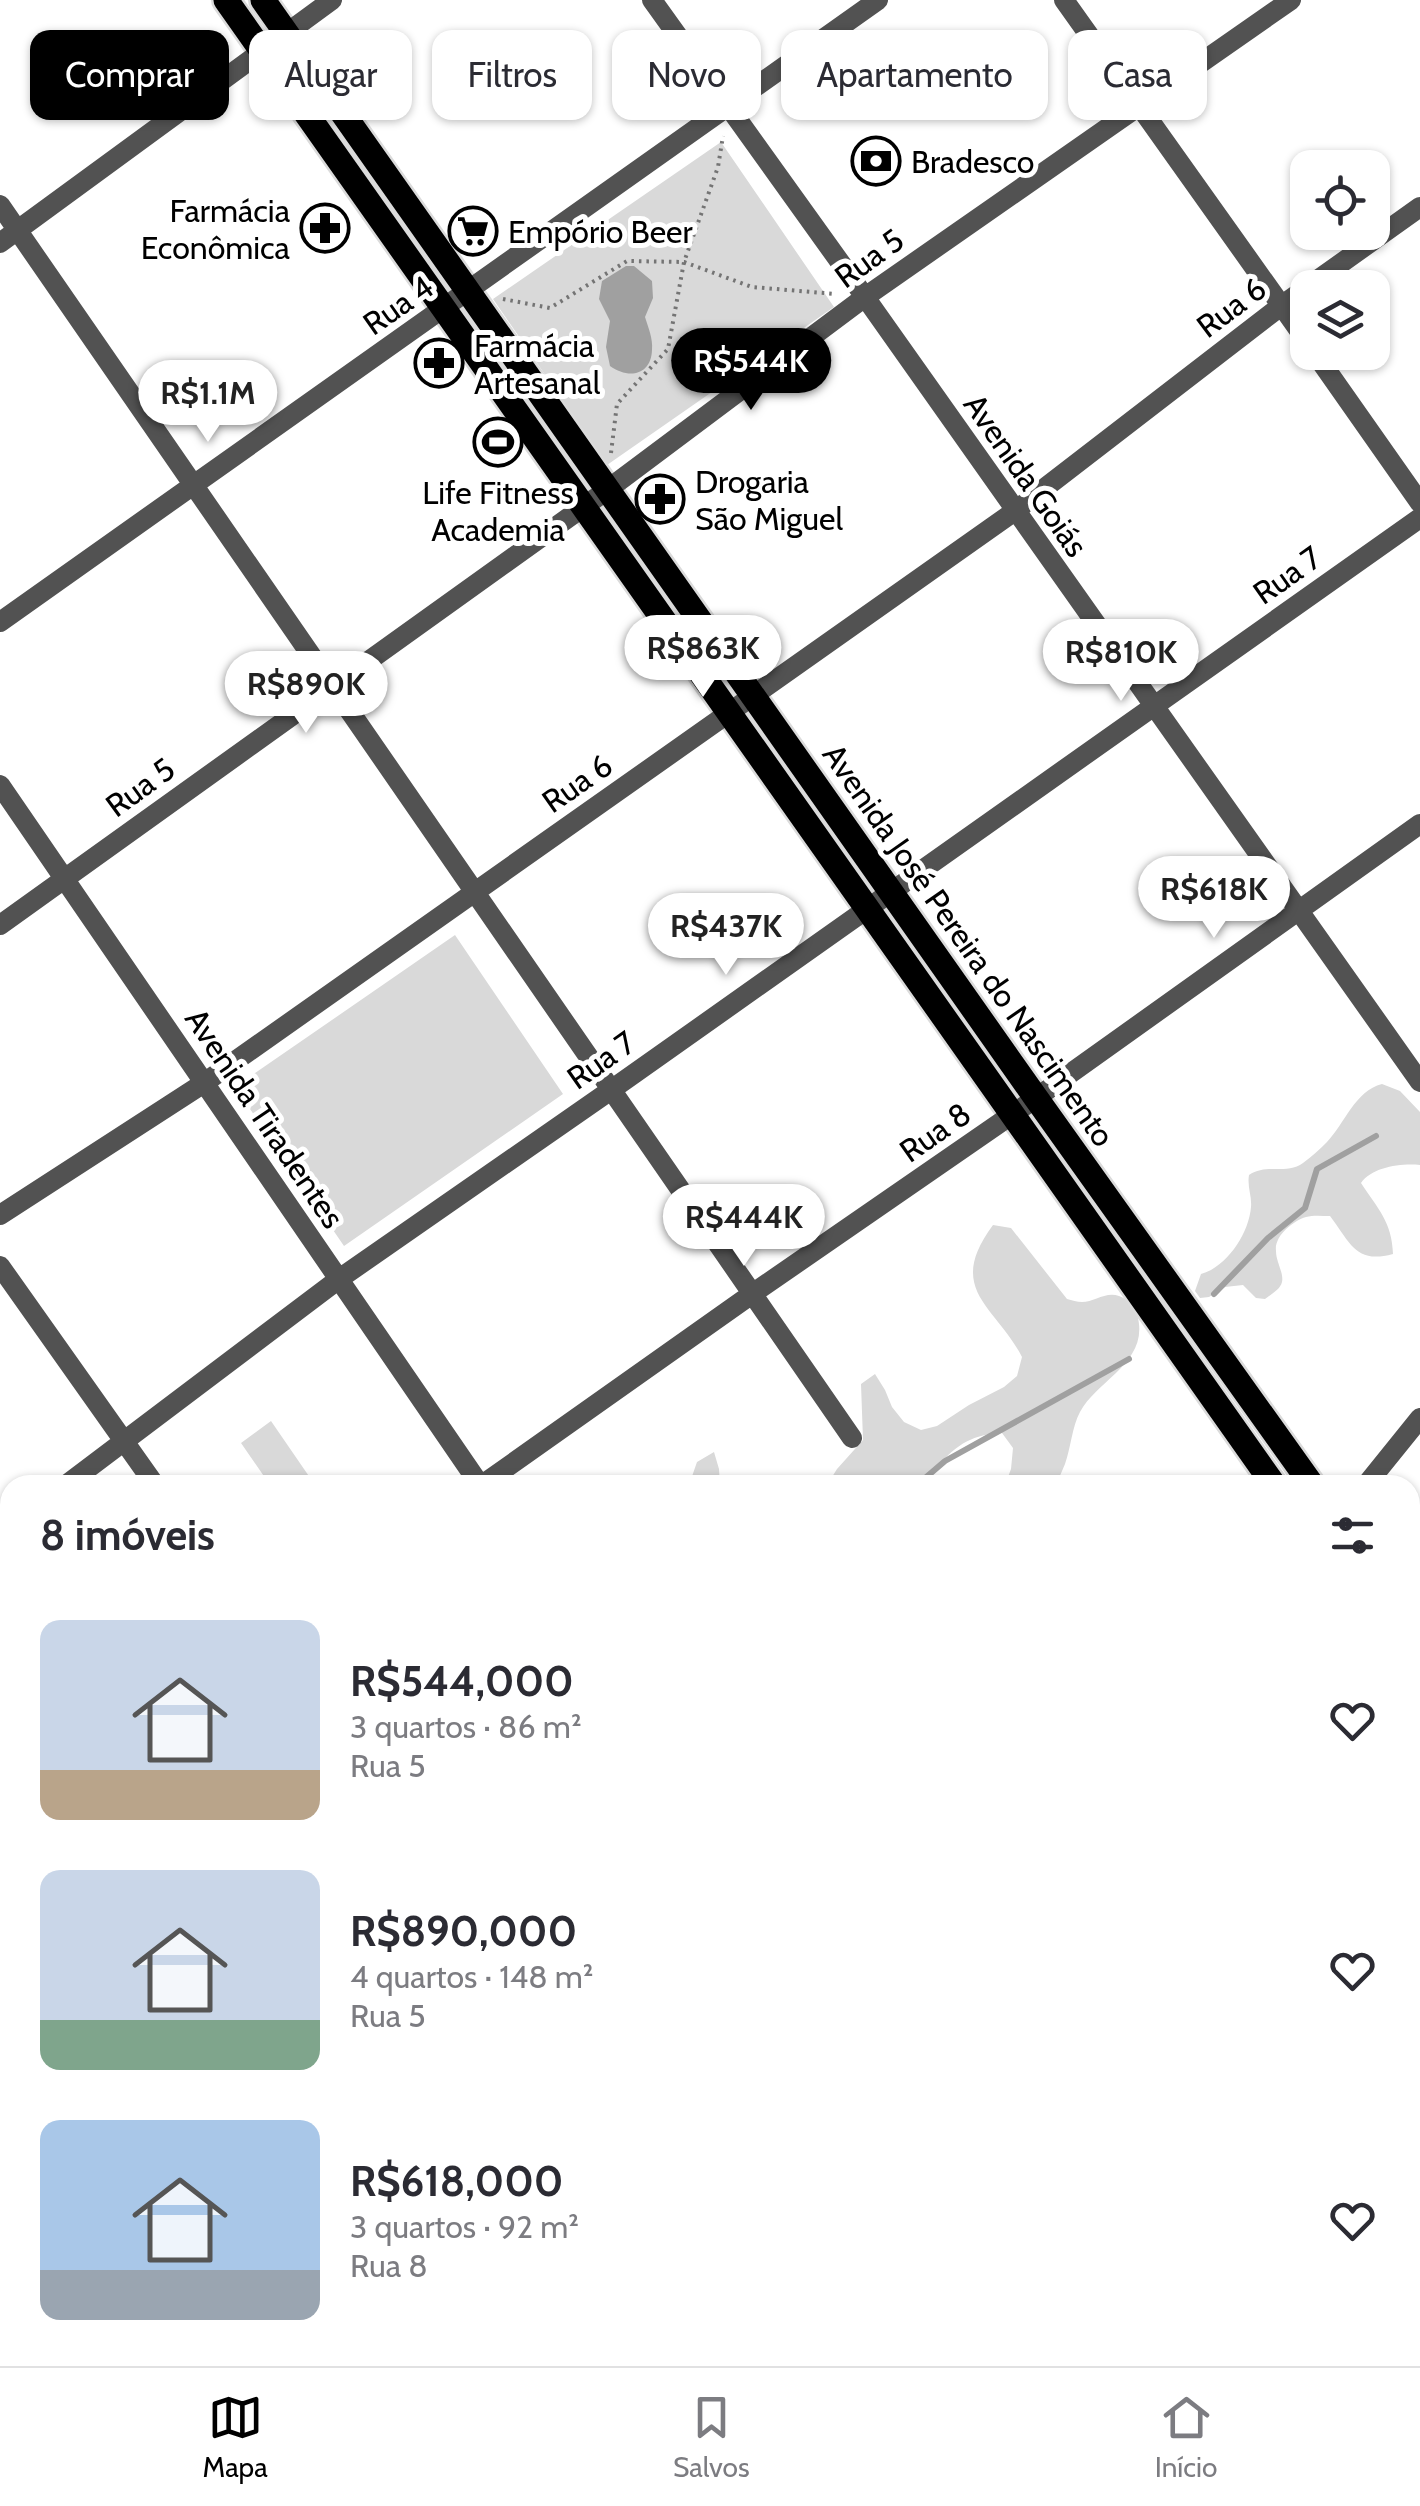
<!DOCTYPE html>
<html lang="pt">
<head>
<meta charset="utf-8">
<style>
  :root { --surface:#fff; --page:#f2f2f3; --text:#2b2b33; --muted:#7c7c81; --line:#e1e1e2; --accent:#000 }
  body { margin:0; font-family:Cabin,sans-serif; background:var(--page); color:var(--text); height:100vh; display:flex; flex-direction:column; font-size:38px; white-space:nowrap }
  * { box-sizing:border-box; margin:0 }
  p { font-size:32px; color:var(--muted) }
  .icon { flex:none; width:55px; height:55px; fill:none; stroke:currentColor; stroke-width:2; stroke-linecap:round; stroke-linejoin:round }
  .map { position:relative; flex:1; overflow:hidden }
  .drawer { position:absolute; left:0px; top:1475px; width:1420px; height:892px; display:flex; flex-direction:column; background:var(--surface); border-radius:30px 30px 0 0; box-shadow:0 2px 8px #0004 }
  .drawer>* { flex:none }
  .banner { position:absolute; left:30px; top:30px; width:1360px; height:90px; display:flex; gap:20px }
  .tools { position:absolute; left:1290px; top:150px; display:grid; gap:20px }
  .tools a { display:grid; place-items:center; width:100px; height:100px; border-radius:20px; background:var(--surface); box-shadow:0 2px 8px #0004; font-size:50px }
  .price { position:absolute; translate:-50% -85px; padding:0 22px; border-radius:35px; background:#fff; color:#222; font-size:32px; line-height:65px; filter:drop-shadow(0 2px 5px #0008) }
  .price::after { content:''; position:absolute; left:50%; top:60px; width:30px; height:22px; margin-left:-15px; background:inherit; clip-path:polygon(0 0,100% 0,50% 100%) }
  .price.selected { background:var(--accent); color:#fff }
  ul { padding:0; list-style:none }
  li { display:flex; align-items:center; gap:30px; height:250px; padding:0 40px }
  li span { display:grid; place-items:center; flex:none; width:280px; height:200px; border-radius:20px; color:#555 }
  li>.icon { margin-inline-start:auto }
  span .icon { width:120px; height:120px; fill:#fffc; stroke-width:1 }
  li b { font-size:42px }
  h2 { display:flex; justify-content:space-between; align-items:center; height:120px; padding:0 40px; font-size:42px }
  .pill { padding:0 35px; border-radius:20px; background:var(--surface); box-shadow:0 2px 8px #0004; font-size:35px; line-height:90px }
  .pill.selected { background:var(--accent); color:#fff }
  .dock { display:flex; justify-content:space-around; align-items:center; height:140px; border-top:2px solid var(--line); background:var(--surface); font-size:28px; color:var(--muted) }
  .dock a { display:grid; justify-items:center; gap:5px }
  .dock .selected { color:var(--accent) }
  .map>svg:first-child { display:block }
  .green { fill:#d9d9d9 }
  .water { fill:#a0a0a0 }
  .lines { fill:none; stroke-linecap:round; stroke-linejoin:round }
  .stream { stroke:#a0a0a0; stroke-width:6 }
  .major-casing { stroke:#dbdbdb; stroke-width:30 }
  .path { stroke:#747474; stroke-width:4; stroke-dasharray:2.5 5; stroke-linecap:butt }
  .minor { stroke:#525252; stroke-width:20 }
  .major { stroke:#000; stroke-width:25 }
  .labels { text-anchor:middle; dominant-baseline:central; stroke-width:10; stroke-linejoin:round; paint-order:stroke }
  .poi-label { font-size:32px; fill:#000; stroke:#fff; text-anchor:start }
  .street-label { font-size:32px; fill:#000; stroke:#fff }
</style>
</head>
<body>
<div class="map">
<svg width="1420" height="2366" viewBox="0 0 1420 2366">
  <rect width="100%" height="100%" fill="#fff"/>
  <path class="green" d="M 721,142 L 834,307 L 607,465 L 493,299 Z
    M 455,935 L 563,1094 L 344,1246 L 235,1087 Z
    M 1382,1084 L 1400,1091 L 1420,1112 L 1420,1165 C 1401,1163 1372,1167 1361,1183 C 1378,1209 1392,1222 1393,1254 C 1356,1264 1351,1244 1330,1216 C 1322,1216 1313,1215 1306,1217 C 1293,1221 1274,1236 1276,1251 C 1276,1262 1284,1273 1282,1282 C 1280,1290 1271,1294 1265,1299 L 1256,1298 L 1243,1285 L 1225,1287 L 1209,1297 L 1200,1298 L 1195,1291 L 1201,1274 C 1227,1267 1249,1233 1251,1207 C 1252,1196 1247,1187 1249,1175 C 1266,1163 1287,1175 1303,1163 C 1311,1157 1320,1149 1327,1142 C 1345,1123 1355,1091 1382,1084 Z
    M 993,1225 L 1011,1228 L 1067,1299 C 1072,1300 1077,1302 1082,1302 C 1094,1302 1106,1291 1119,1296 C 1129,1299 1135,1309 1138,1318 C 1148,1363 1097,1380 1080,1412 C 1072,1427 1071,1447 1065,1464 C 1062,1471 1059,1478 1056,1485 L 1005,1485 L 1011,1469 L 1013,1448 L 1002,1433 C 974,1434 957,1444 939,1465 C 932,1472 929,1475 926,1485 L 827,1485 L 837,1469 L 863,1440 L 861,1384 L 875,1374 L 885,1390 L 892,1407 L 904,1422 L 921,1430 L 937,1426 L 969,1405 L 1004,1387 L 1017,1376 L 1022,1357 C 995,1305 945,1290 993,1225 Z
    M 271,1421 L 315,1485 L 270,1485 L 241,1443 Z
    M 714,1452 L 719,1469 L 720,1485 L 689,1485 L 697,1462 Z
    M 0,2006 L 10,2018 L 10,2331 L 0,2333 Z
    M 1420,2026 L 1420,2329 L 1410,2336 L 1410,2033 Z
    M 1279,2358 L 1378,2358 L 1365,2366 L 1285,2366 Z"/>
  <path class="water" d="M 626,266 L 634,266 L 652,281 L 653,298 L 645,317 C 648,327 653,338 652,350 C 651,376 628,379 610,366 L 606,347 L 610,321 L 599,299 L 602,281 Z"/>
  <g class="lines">
    <path class="stream" d="M 1214,1294 L 1268,1238 L 1305,1208 L 1317,1169 L 1376,1136
      M 917,1485 L 945,1461 L 1129,1359
      M 0,2259 L 10,2256"/>
    <g class="major-casing">
      <path id="major" d="M 226,0 L 1274,1485
        M 263,0 L 1036,1098 L 1312,1485
        M 1410,1627 L 1420,1642
        M 1410,1677 L 1420,1692"/>
    </g>
    <path class="path" d="M 503,299 L 550,308 L 627,261 L 684,262 L 752,287 L 836,294
      M 611,453 L 617,404 L 668,349 L 684,262 L 718,167 L 723,136"/>
    <path class="minor" d="M 652,0 L 865,297 L 1420,1082
      M 1064,0 L 1308,343
      M 0,205 L 852,1438
      M 0,243 L 332,0
      M 1314,352 L 1420,503
      M 0,622 L 878,0
      M 0,785 L 480,1485
      M 0,925 L 607,490 L 865,297 L 1291,0
      M 0,1215 L 204,1083 L 1015,511 L 1281,306 L 1420,207
      M 0,1266 L 155,1485
      M 66,1485 L 339,1279 L 611,1090 L 1420,518
      M 482,1485 L 752,1294 L 1036,1098 L 1420,824
      M 1366,1485 L 1420,1418
      M 0,1533 L 10,1525
      M 1410,1802 L 1420,1797
      M 0,1812 L 10,1805
      M 1410,1840 L 1420,1855
      M 0,1858 L 10,1874
      M 0,1959 L 10,1953
      M 289,2358 L 295,2366
      M 646,2358 L 651,2366
      M 896,2358 L 902,2366
      M 1222,2358 L 1228,2366
      M 377,2366 L 390,2358
      M 667,2366 L 679,2358"/>
    <use href="#major" class="major"/>
  </g>
  <defs>
    <g id="bank-ring" transform="scale(2.5)"><circle r="9.5" fill="#fff" stroke="#000" stroke-width="1.5"/><path d="M-6-4H6V4H-6ZM0-2.3a2.3 2.3 0 1 0 0 4.6a2.3 2.3 0 1 0 0-4.6Z" fill="#000"/></g>
    <g id="pharmacy-ring" transform="scale(2.5)"><circle r="9.5" fill="#fff" stroke="#000" stroke-width="1.5"/><path d="M-2-6h4v4h4v4h-4v4h-4v-4h-4v-4h4Z" fill="#000"/></g>
    <g id="supermarket-ring" transform="scale(2.5)"><circle r="9.5" fill="#fff" stroke="#000" stroke-width="1.5"/><path d="M-6-5.5h2.5l.6 2H6L4.5 2H-2.5L-4.4-4H-6ZM-1.5 3.2a1.3 1.3 0 1 0 .1 0ZM3 3.2a1.3 1.3 0 1 0 .1 0Z" fill="#000"/></g>
    <g id="stadium-ring" transform="scale(2.5)"><circle r="9.5" fill="#fff" stroke="#000" stroke-width="1.5"/><path d="M0-5a6.5 5 0 1 0 0 10a6.5 5 0 1 0 0-10ZM-3.5-1.8h7v3.6h-7Z" fill="#000"/></g>
  </defs>
  <g fill-rule="evenodd">
    <use href="#bank-ring" x="876" y="161"/>
    <use href="#pharmacy-ring" x="325" y="228"/>
    <use href="#supermarket-ring" x="473" y="231"/>
    <use href="#pharmacy-ring" x="439" y="363"/>
    <use href="#stadium-ring" x="498" y="442"/>
    <use href="#pharmacy-ring" x="660" y="499"/>
  </g>
  <g class="labels">
    <g class="poi-label">
      <text x="911" y="161">Bradesco</text>
      <text x="290" y="210" text-anchor="end">Farmácia<tspan x="290" dy="37">Econômica</tspan></text>
      <text x="508" y="231">Empório Beer</text>
      <text x="474" y="345">Farmácia<tspan x="474" dy="37">Artesanal</tspan></text>
      <text x="695" y="481">Drogaria<tspan x="695" dy="37">São Miguel</tspan></text>
      <text x="498" y="492" text-anchor="middle">Life Fitness<tspan x="498" dy="37">Academia</tspan></text>
    </g>
    <g class="street-label">
      <text transform="translate(869 258) rotate(-36)">Rua 5</text>
      <text transform="translate(398 305) rotate(-35)">Rua 4</text>
      <text transform="translate(1231 307) rotate(-37)">Rua 6</text>
      <text transform="translate(1026 475) rotate(55)">Avenida Goiás</text>
      <text transform="translate(1287 575) rotate(-35)">Rua 7</text>
      <text transform="translate(577 783) rotate(-35)">Rua 6</text>
      <text transform="translate(140 787) rotate(-36)">Rua 5</text>
      <text transform="translate(969 945) rotate(55)">Avenida José Pereira do Nascimento</text>
      <text transform="translate(601 1060) rotate(-35)">Rua 7</text>
      <text transform="translate(265 1118) rotate(56)">Avenida Tiradentes</text>
      <text transform="translate(935 1132) rotate(-35)">Rua 8</text>
    </g>
  </g>
</svg>
<div class="tools">
<a><svg class="icon" aria-label="locate" viewBox="0 0 24 24"><circle cx="12" cy="12" r="6"/><path d="M12 2v4M12 18v4M2 12h4M18 12h4"/></svg></a>
<a><svg class="icon" aria-label="layers" viewBox="0 0 24 24"><path d="M12 4l9 5-9 5-9-5zM3 14l9 5 9-5"/></svg></a>
</div>
<b class="price selected" style="left:751px;top:413px">R$544K</b>
<b class="price" style="left:208px;top:445px">R$1.1M</b>
<b class="price" style="left:703px;top:700px">R$863K</b>
<b class="price" style="left:1121px;top:704px">R$810K</b>
<b class="price" style="left:306px;top:736px">R$890K</b>
<b class="price" style="left:1214px;top:941px">R$618K</b>
<b class="price" style="left:726px;top:978px">R$437K</b>
<b class="price" style="left:744px;top:1269px">R$444K</b>
<div class="banner">
<a class="pill selected">Comprar</a>
<a class="pill">Alugar</a>
<a class="pill">Filtros</a>
<a class="pill">Novo</a>
<a class="pill">Apartamento</a>
<a class="pill">Casa</a>
</div>
<section class="drawer">
<h2>8 imóveis<svg class="icon" aria-label="filters" viewBox="0 0 24 24"><path d="M4 7h16M4 17h16"/><circle cx="9" cy="7" r="2"/><circle cx="15" cy="17" r="2"/></svg></h2>
<ul>
<li><span style="background:linear-gradient(#c9d6e8 75%,#b9a48a 0)"><svg class="icon" aria-label="home" viewBox="0 0 24 24"><path d="M3 11l9-7 9 7M6 9v11h12V9"/></svg></span><div><b>R$544,000</b><p>3 quartos · 86 m²</p><p>Rua 5</p></div><svg class="icon" aria-label="heart" viewBox="0 0 24 24"><path d="M12 20l-8-8c-3-5 5-10 8-4 3-6 11-1 8 4z"/></svg></li>
<li><span style="background:linear-gradient(#c9d6e8 75%,#7fa58c 0)"><svg class="icon" aria-label="home" viewBox="0 0 24 24"><path d="M3 11l9-7 9 7M6 9v11h12V9"/></svg></span><div><b>R$890,000</b><p>4 quartos · 148 m²</p><p>Rua 5</p></div><svg class="icon" aria-label="heart" viewBox="0 0 24 24"><path d="M12 20l-8-8c-3-5 5-10 8-4 3-6 11-1 8 4z"/></svg></li>
<li><span style="background:linear-gradient(#a9c7e8 75%,#9aa5b1 0)"><svg class="icon" aria-label="home" viewBox="0 0 24 24"><path d="M3 11l9-7 9 7M6 9v11h12V9"/></svg></span><div><b>R$618,000</b><p>3 quartos · 92 m²</p><p>Rua 8</p></div><svg class="icon" aria-label="heart" viewBox="0 0 24 24"><path d="M12 20l-8-8c-3-5 5-10 8-4 3-6 11-1 8 4z"/></svg></li>
</ul>
</section>
</div>
<nav class="dock">
<a class="selected"><svg class="icon" aria-label="map" viewBox="0 0 24 24"><path d="M3 6l6-2 6 2 6-2v14l-6 2-6-2-6 2zM9 4v14M15 6v14"/></svg>Mapa</a>
<a><svg class="icon" aria-label="saved" viewBox="0 0 24 24"><path d="M7 4h10v16l-5-4-5 4z"/></svg>Salvos</a>
<a><svg class="icon" aria-label="home" viewBox="0 0 24 24"><path d="M3 11l9-7 9 7M6 9v11h12V9"/></svg>Início</a>
</nav>
</body>
</html>
